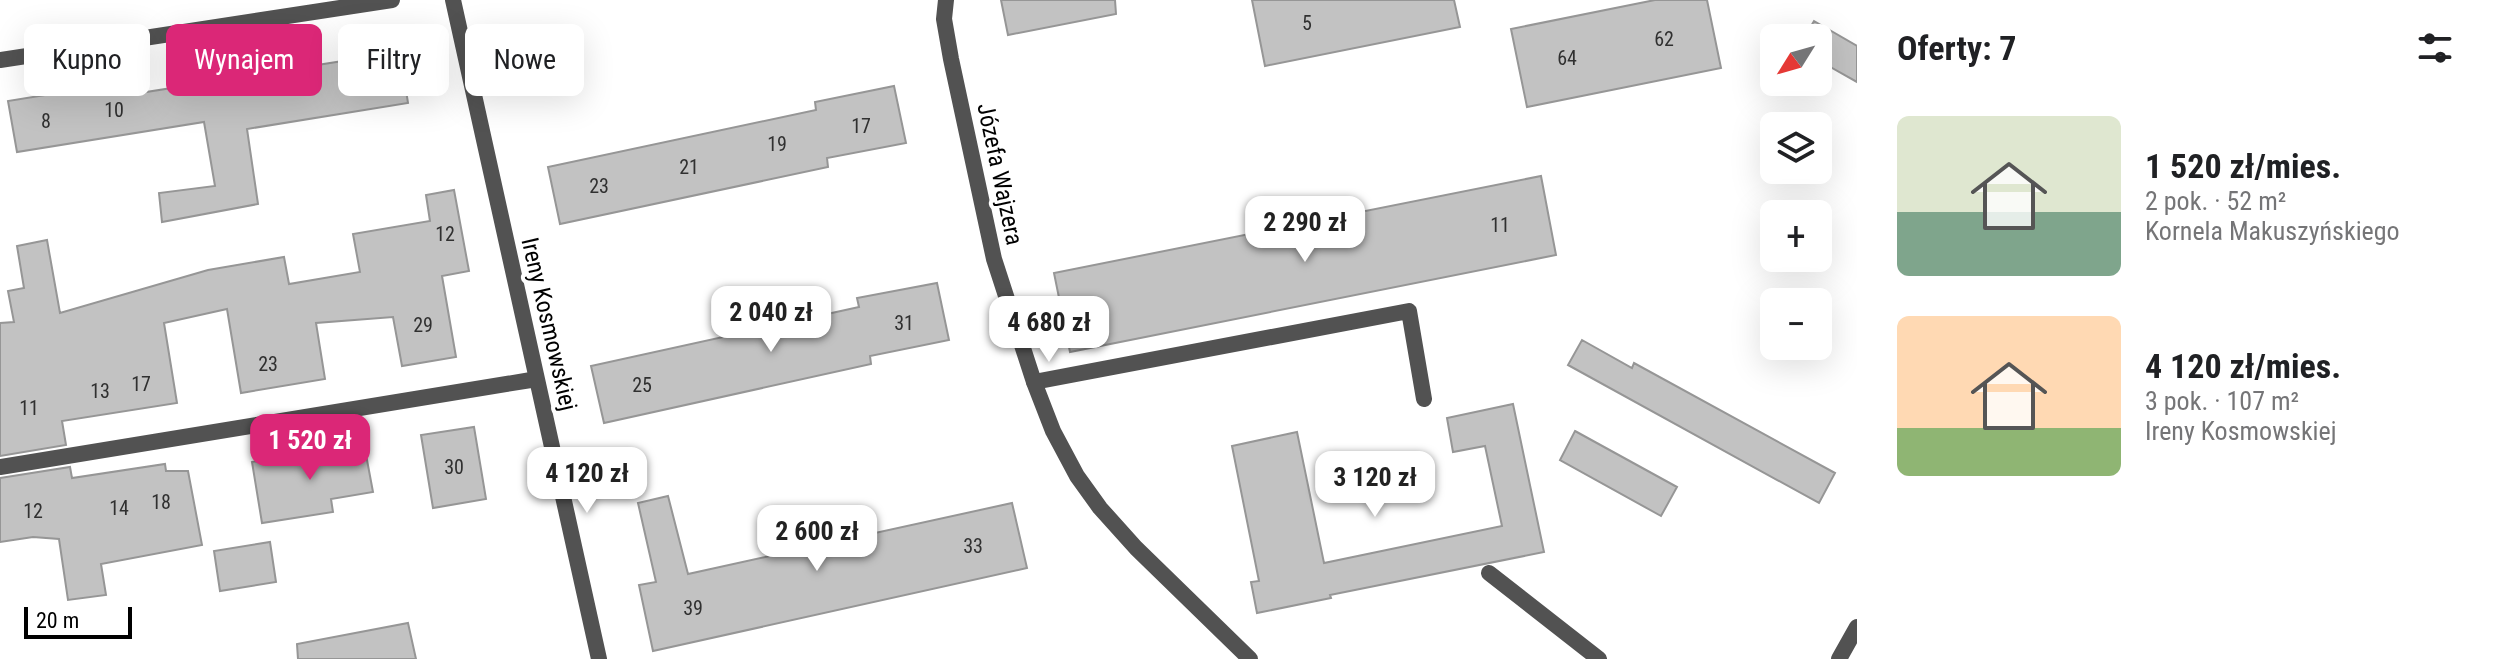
<!DOCTYPE html>
<html lang="pl">
<head>
<meta charset="utf-8">
<style>
  :root { --surface:#fff; --page:#f2f2f2; --text:#202124; --muted:#757577; --accent:#db2777 }
  body { margin:0; font-family:"Roboto Condensed",sans-serif; background:var(--page); color:var(--text); height:100vh; display:flex; flex-direction:column; font-size:30px; white-space:nowrap }
  * { box-sizing:border-box; margin:0 }
  p { font-size:26px; color:var(--muted) }
  .icon { flex:none; width:44px; height:44px; fill:none; stroke:currentColor; stroke-width:2; stroke-linecap:round; stroke-linejoin:round }
  .map { position:relative; flex:1; overflow:hidden }
  .details { display:flex; flex-direction:column; background:var(--surface); width:640px }
  .details>* { flex:none }
  .top-card { position:absolute; left:24px; top:24px; width:760px; height:72px; display:flex; gap:16px }
  .needle { width:52px; rotate:233deg }
  .buttons { position:absolute; left:1760px; top:24px; display:grid; gap:16px }
  .buttons a { display:grid; place-items:center; width:72px; height:72px; border-radius:12px; background:var(--surface); box-shadow:0 8px 32px #0002; font-size:40px }
  .scale { position:absolute; left:24px; bottom:20px; width:108px; box-sizing:border-box; padding-left:8px; border:4px solid #000; border-top:0; font-size:22px; line-height:28px; white-space:nowrap; color:#000; -webkit-text-stroke:6px #fff; paint-order:stroke }
  .price { position:absolute; translate:-50% -68px; padding:0 18px; border-radius:16px; background:#fff; color:#222; font-size:26px; line-height:52px; filter:drop-shadow(0 2px 4px #0008) }
  .price::after { content:''; position:absolute; left:50%; top:48px; width:24px; height:18px; margin-left:-12px; background:inherit; clip-path:polygon(0 0,100% 0,50% 100%) }
  .price.active { background:var(--accent); color:#fff }
  ul { padding:0; list-style:none }
  li { display:flex; align-items:center; gap:24px; height:200px; padding:0 40px }
  li span { display:grid; place-items:center; flex:none; width:224px; height:160px; border-radius:12px; color:#555 }
  li>.icon { margin-inline-start:auto }
  span .icon { width:96px; height:96px; fill:#fffc; stroke-width:1 }
  li b { font-size:34px }
  h2 { display:flex; justify-content:space-between; align-items:center; height:96px; padding:0 40px; font-size:34px }
  .chip { padding:0 28px; border-radius:12px; background:var(--surface); box-shadow:0 8px 32px #0002; font-size:28px; line-height:72px }
  .chip.active { background:var(--accent); color:#fff }
  main { display:flex; flex:1; min-height:0 }
  .map>svg:first-child { display:block }
  .building { fill:#c2c2c2; stroke:#969696; stroke-width:2 }
  .lines { fill:none; stroke-linecap:round; stroke-linejoin:round }
  .lane { stroke:#525252; stroke-width:16 }
  .street { stroke:#525252; stroke-width:16 }
  .labels { text-anchor:middle; dominant-baseline:central; stroke-width:8; stroke-linejoin:round; paint-order:stroke }
  .number-label { font-size:20px; fill:#303030 }
  .street-label { font-size:24px; fill:#000; stroke:#fff }
</style>
</head>
<body>
<main>
<div class="map">
<svg width="1857" height="659" viewBox="0 0 1857 659">
  <rect width="100%" height="100%" fill="#fff"/>
  <path class="building" d="M 1001,0 L 1115,0 L 1116,14 L 1008,35 Z
    M 1252,0 L 1454,0 L 1460,27 L 1265,66 Z
    M 1655,0 L 1707,0 L 1721,68 L 1527,107 L 1511,29 Z
    M 1814,21 L 1857,46 L 1857,82 L 1825,64 L 1818,77 L 1818,38 L 1804,38 Z
    M 400,52 L 408,103 L 247,129 L 258,204 L 162,222 L 159,193 L 215,186 L 204,122 L 17,152 L 8,101 L 144,79 L 146,92 Z
    M 894,86 L 906,143 L 827,158 L 828,167 L 560,224 L 548,167 L 816,110 L 815,102 Z
    M 1541,176 L 1556,255 L 1070,352 L 1054,273 Z
    M 454,190 L 469,271 L 442,276 L 456,357 L 402,366 L 393,317 L 316,323 L 325,379 L 241,393 L 227,309 L 164,323 L 177,403 L 62,421 L 66,445 L 0,456 L 0,323 L 14,322 L 8,291 L 24,288 L 17,246 L 47,240 L 60,313 L 208,270 L 284,257 L 289,284 L 360,272 L 353,234 L 430,221 L 426,195 Z
    M 937,283 L 949,340 L 870,356 L 871,364 L 604,423 L 591,366 L 859,307 L 857,298 Z
    M 1582,340 L 1632,368 L 1634,363 L 1835,473 L 1819,503 L 1568,365 Z
    M 1513,404 L 1544,552 L 1330,595 L 1331,598 L 1257,613 L 1251,582 L 1259,581 L 1232,446 L 1297,432 L 1324,563 L 1502,526 L 1485,446 L 1453,452 L 1447,418 Z
    M 474,427 L 486,499 L 433,508 L 421,435 Z
    M 1575,431 L 1677,487 L 1661,516 L 1560,460 Z
    M 364,444 L 373,492 L 331,499 L 333,512 L 262,523 L 252,462 Z
    M 165,464 L 166,471 L 188,471 L 202,545 L 101,564 L 106,595 L 68,600 L 59,539 L 33,537 L 0,542 L 0,478 L 70,467 L 72,478 Z
    M 668,496 L 688,574 L 1012,503 L 1027,568 L 653,651 L 639,585 L 656,582 L 638,503 Z
    M 270,542 L 276,582 L 220,591 L 214,551 Z
    M 408,623 L 416,659 L 298,659 L 297,644 Z"/>
  <g class="lines">
    <path class="lane" d="M 1034,382 L 1409,311 L 1424,399
      M 1489,573 L 1599,659"/>
    <path class="street" d="M 453,0 L 599,659
      M 946,0 L 944,19 L 951,59 L 994,259 L 1034,382 L 1053,431 L 1077,476 L 1100,508 L 1136,548 L 1250,659
      M 0,60 L 392,0
      M 0,467 L 537,379
      M 1839,659 L 1857,627"/>
  </g>
  <g class="labels">
    <g class="number-label">
      <text x="1307" y="23">5</text>
      <text x="1664" y="39">62</text>
      <text x="1567" y="58">64</text>
      <text x="114" y="110">10</text>
      <text x="46" y="121">8</text>
      <text x="861" y="126">17</text>
      <text x="777" y="144">19</text>
      <text x="689" y="167">21</text>
      <text x="599" y="186">23</text>
      <text x="1500" y="225">11</text>
      <text x="445" y="234">12</text>
      <text x="904" y="323">31</text>
      <text x="423" y="325">29</text>
      <text x="268" y="364">23</text>
      <text x="141" y="384">17</text>
      <text x="642" y="385">25</text>
      <text x="100" y="391">13</text>
      <text x="29" y="408">11</text>
      <text x="454" y="467">30</text>
      <text x="161" y="502">18</text>
      <text x="119" y="508">14</text>
      <text x="33" y="511">12</text>
      <text x="973" y="546">33</text>
      <text x="693" y="608">39</text>
    </g>
    <g class="street-label">
      <text transform="translate(1000 174) rotate(78)">Józefa Wajzera</text>
      <text transform="translate(549 324) rotate(77)">Ireny Kosmowskiej</text>
    </g>
  </g>
</svg>
<div class="buttons">
<a><svg class="needle" viewBox="-14 -14 28 28"><path d="M0-13l5 13h-10z" fill="#e53935"/><path d="M0 13l5-13h-10z" fill="#757577"/></svg></a>
<a><svg class="icon" aria-label="layers" viewBox="0 0 24 24"><path d="M12 4l9 5-9 5-9-5zM3 14l9 5 9-5"/></svg></a>
<a>+</a>
<a>−</a>
</div>
<div class="scale">20 m</div>
<b class="price" style="left:1305px;top:264px">2 290 zł</b>
<b class="price" style="left:771px;top:354px">2 040 zł</b>
<b class="price" style="left:1049px;top:364px">4 680 zł</b>
<b class="price active" style="left:310px;top:482px">1 520 zł</b>
<b class="price" style="left:587px;top:515px">4 120 zł</b>
<b class="price" style="left:1375px;top:519px">3 120 zł</b>
<b class="price" style="left:817px;top:573px">2 600 zł</b>
<div class="top-card">
<a class="chip">Kupno</a>
<a class="chip active">Wynajem</a>
<a class="chip">Filtry</a>
<a class="chip">Nowe</a>
</div>
</div>
<section class="details">
<h2>Oferty: 7<svg class="icon" aria-label="filters" viewBox="0 0 24 24"><path d="M4 7h16M4 17h16"/><circle cx="9" cy="7" r="2"/><circle cx="15" cy="17" r="2"/></svg></h2>
<ul>
<li><span style="background:linear-gradient(#dfe7d0 60%,#7fa58c 0)"><svg class="icon" aria-label="home" viewBox="0 0 24 24"><path d="M3 11l9-7 9 7M6 9v11h12V9"/></svg></span><div><b>1 520 zł/mies.</b><p>2 pok. · 52 m²</p><p>Kornela Makuszyńskiego</p></div></li>
<li><span style="background:linear-gradient(#ffd9b3 70%,#8fb573 0)"><svg class="icon" aria-label="home" viewBox="0 0 24 24"><path d="M3 11l9-7 9 7M6 9v11h12V9"/></svg></span><div><b>4 120 zł/mies.</b><p>3 pok. · 107 m²</p><p>Ireny Kosmowskiej</p></div></li>
</ul>
</section>
</main>
</body>
</html>
